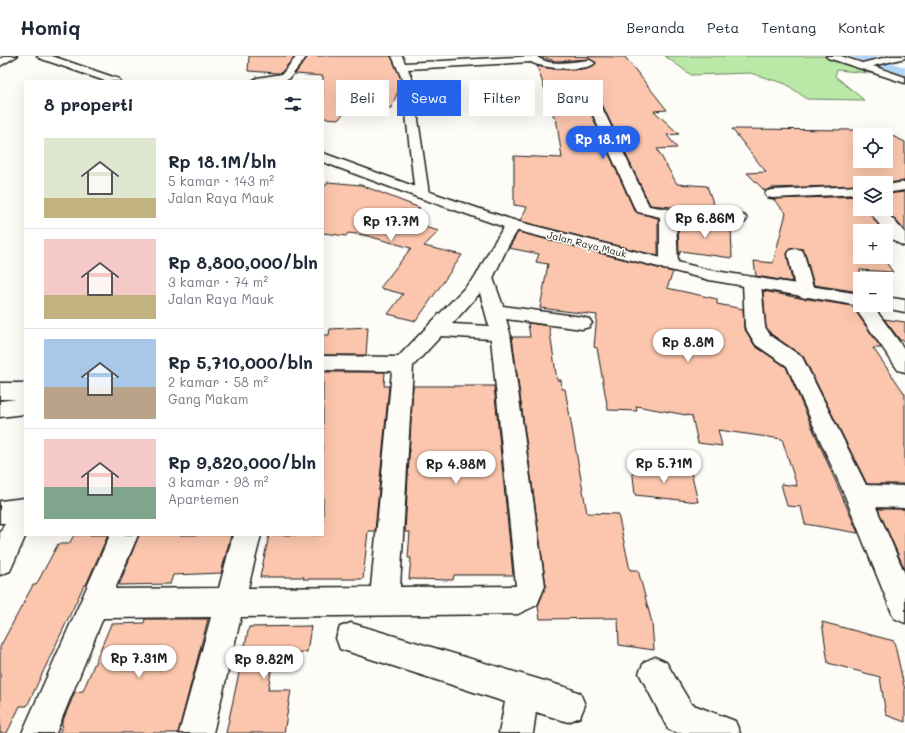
<!DOCTYPE html>
<html lang="id">
<head>
<meta charset="utf-8">
<style>
  :root { --surface:#fff; --page:#f6f6f7; --text:#1f2937; --muted:#747a83; --line:#e0e1e3; --accent:#2563eb }
  body { margin:0; font-family:Mali,sans-serif; background:var(--page); color:var(--text); height:100vh; display:flex; flex-direction:column; font-size:15px; white-space:nowrap }
  * { box-sizing:border-box; margin:0 }
  p { font-size:13px; color:var(--muted) }
  .icon { flex:none; width:22px; height:22px; fill:none; stroke:currentColor; stroke-width:2; stroke-linecap:round; stroke-linejoin:round }
  .map { position:relative; flex:1; overflow:hidden }
  .side { position:absolute; left:24px; top:24px; width:300px; height:456px; display:flex; flex-direction:column; background:var(--surface); border-radius:0px; box-shadow:0 4px 16px #0002 }
  .side>* { flex:none }
  .banner { position:absolute; left:336px; top:24px; width:380px; height:36px; display:flex; gap:8px }
  .controls { position:absolute; left:853px; top:72px; display:grid; gap:8px }
  .controls a { display:grid; place-items:center; width:40px; height:40px; border-radius:0px; background:var(--surface); box-shadow:0 4px 16px #0002; font-size:20px }
  .price { position:absolute; translate:-50% -34px; padding:0 9px; border-radius:14px; background:#fff; color:#222; font-size:13px; line-height:26px; filter:drop-shadow(0 1px 2px #0008) }
  .price::after { content:''; position:absolute; left:50%; top:24px; width:12px; height:9px; margin-left:-6px; background:inherit; clip-path:polygon(0 0,100% 0,50% 100%) }
  .price.selected { background:var(--accent); color:#fff }
  ul { padding:0; list-style:none }
  li { display:flex; align-items:center; gap:12px; height:100px; padding:0 20px }
  li+li { border-top:1px solid var(--line) }
  li span { display:grid; place-items:center; flex:none; width:112px; height:80px; border-radius:0px; color:#555 }
  li>.icon { margin-inline-start:auto }
  span .icon { width:48px; height:48px; fill:#fffc; stroke-width:1 }
  li b { font-size:17px }
  h2 { display:flex; justify-content:space-between; align-items:center; height:48px; padding:0 20px; font-size:17px }
  .chip { padding:0 14px; border-radius:0px; background:var(--surface); box-shadow:0 4px 16px #0002; font-size:14px; line-height:36px }
  .chip.selected { background:var(--accent); color:#fff }
  header { display:flex; align-items:center; gap:24px; box-sizing:border-box; height:56px; padding:0 20px; background:var(--surface); border-bottom:1px solid var(--line) }
  header strong { font-size:19px }
  nav { display:flex; gap:22px; margin-inline-start:auto; font-size:14px }
  .map>svg:first-child { display:block }
  .green { fill:#bae8a7; stroke:#6b8262 }
  .lines { fill:none; stroke-linecap:round; stroke-linejoin:round }
  .canal { fill:#add6f8; fill-rule:evenodd }
  .building { fill:#fbc6ad; stroke:#1c1c1c }
  .minor-casing { stroke:#1c1c1c; stroke-width:3 }
  .major-casing { stroke:#1c1c1c; stroke-width:3 }
  .minor { fill:#fdfcf7; fill-rule:evenodd }
  .major { fill:#fdfcf7; fill-rule:evenodd }
  .labels { text-anchor:middle; dominant-baseline:central; stroke-width:3; stroke-linejoin:round; paint-order:stroke }
  .far-street-label { font-size:10px; fill:#1c1c1c; stroke:#fdfcf7 }
</style>
</head>
<body>
<header>
<strong>Homiq</strong>
<nav><a>Beranda</a><a>Peta</a><a>Tentang</a><a>Kontak</a></nav>
</header>
<div class="map">
<svg width="905" height="677" viewBox="0 0 905 677">
  <rect width="100%" height="100%" fill="#fdfcf7"/>
  <filter id="ink" filterUnits="userSpaceOnUse"><feTurbulence type="fractalNoise" baseFrequency=".025" numOctaves="2"/><feDisplacementMap in="SourceGraphic" scale="8" xChannelSelector="R" yChannelSelector="G"/><feConvolveMatrix kernelMatrix="1 2 1 2 8 2 1 2 1" color-interpolation-filters="sRGB"/></filter>
  <g filter="url(#ink)">
    <path class="green" d="M 665,0 L 823,0 L 878,18 L 837,14 L 835,20 L 864,44 L 807,43 L 786,28 L 750,17 L 691,19 Z"/>
    <g class="lines">
      <path class="canal" d="M 852,0 L 870,0 L 905,11 L 905,19 L 854,2 Z"/>
    </g>
    <path class="building" d="M 249,0 L 295,0 L 281,17 L 277,17 L 248,15 Z
      M 308,0 L 391,0 L 401,23 L 401,28 L 391,52 L 349,50 L 339,63 L 323,62 L 323,20 L 295,18 Z
      M 539,0 L 625,1 L 667,54 L 654,55 L 679,78 L 667,79 L 677,92 L 657,93 L 677,128 L 707,130 L 716,155 L 650,149 L 597,38 L 583,28 L 578,27 L 572,30 L 572,32 L 584,42 L 634,154 L 638,157 L 658,162 L 658,200 L 520,165 L 527,151 L 514,149 L 514,100 L 562,102 L 556,61 L 554,61 L 537,10 L 554,13 L 574,14 L 591,11 L 596,7 L 590,3 L 555,5 Z
      M 732,73 L 856,74 L 862,79 L 860,79 L 860,105 L 886,105 L 886,77 L 905,86 L 905,125 L 886,127 L 860,127 L 860,129 L 772,132 L 765,135 L 747,117 L 766,116 Z
      M 328,126 L 361,129 L 420,152 L 401,163 L 425,169 L 424,171 L 439,175 L 424,190 L 462,199 L 416,265 L 388,258 L 403,238 L 380,232 L 411,192 L 364,179 L 348,177 L 346,180 L 323,177 L 323,133 Z
      M 905,136 L 905,175 L 886,153 L 886,138 Z
      M 860,140 L 860,153 L 867,153 L 883,175 L 860,175 L 860,201 L 882,201 L 893,216 L 860,214 L 860,236 L 814,229 L 805,197 L 802,193 L 796,192 L 790,193 L 787,198 L 792,226 L 756,220 L 754,205 L 773,207 L 786,157 L 773,143 Z
      M 678,165 L 731,169 L 732,202 L 681,195 L 679,199 Z
      M 518,176 L 673,216 L 667,232 L 717,243 L 717,248 L 743,253 L 744,272 L 755,290 L 786,311 L 858,477 L 805,468 L 801,451 L 787,450 L 781,428 L 797,430 L 782,383 L 718,374 L 722,390 L 698,387 L 692,360 L 636,350 L 637,355 L 608,354 L 597,292 L 594,291 L 597,259 L 540,252 L 548,208 L 536,206 L 539,198 L 509,192 Z
      M 763,235 L 805,243 L 808,243 L 852,250 L 881,292 L 873,292 L 905,338 L 905,428 L 867,428 L 803,300 L 771,278 L 766,271 Z
      M 884,263 L 905,266 L 905,285 L 900,284 Z
      M 528,267 L 549,270 L 557,324 L 561,324 L 562,333 L 565,333 L 587,457 L 618,458 L 630,514 L 638,514 L 652,567 L 654,594 L 619,589 L 618,562 L 540,563 L 538,550 L 546,530 L 512,281 L 530,281 Z
      M 368,271 L 366,299 L 323,299 L 323,279 L 329,279 L 330,273 Z
      M 323,316 L 385,316 L 384,330 L 389,330 L 375,475 L 368,475 L 363,523 L 303,523 L 304,521 L 260,521 L 269,479 L 323,479 Z
      M 413,330 L 494,330 L 513,519 L 454,519 L 453,524 L 409,523 L 411,502 L 408,502 L 410,476 L 405,476 Z
      M 632,410 L 691,416 L 698,446 L 635,439 Z
      M 878,453 L 905,453 L 905,514 Z
      M 74,479 L 108,479 L 86,529 L 84,529 L 27,650 L 20,650 L 7,677 L 0,677 L 0,591 L 33,529 L 36,529 L 58,488 L 69,488 Z
      M 139,479 L 231,479 L 221,517 L 173,519 L 170,528 L 119,529 Z
      M 145,563 L 208,563 L 178,677 L 59,677 L 63,669 L 61,669 L 75,636 L 83,635 L 111,568 L 144,567 Z
      M 822,566 L 894,585 L 905,634 L 905,666 L 886,659 L 880,621 L 828,607 Z
      M 311,570 L 307,596 L 274,597 L 268,634 L 291,634 L 284,677 L 226,677 L 249,571 Z"/>
    <g class="lines">
      <g class="minor-casing">
        <path id="minor" d="M 5,0 L 17,0 L 0,10 L 0,3 Z
          M 297,0 L 307,0 L 289,23 L 279,25 L 252,25 L 257,22 L 282,18 Z
          M 392,0 L 402,0 L 405,7 L 536,0 C 550,12 573,5 590,4 L 595,7 C 587,16 542,13 531,6 L 408,13 L 412,23 L 429,138 L 427,141 L 422,142 L 417,141 L 415,138 L 402,23 Z
          M 826,0 L 841,0 L 862,7 L 891,0 L 905,0 L 905,2 L 873,10 L 905,21 L 905,27 L 828,2 Z
          M 578,28 L 582,29 L 596,39 L 649,150 L 668,153 L 739,158 L 745,160 L 747,163 L 745,166 L 739,168 L 676,163 L 678,209 L 675,213 L 669,214 L 663,213 L 660,209 L 660,161 L 638,156 L 635,153 L 585,41 L 573,31 Z
          M 905,126 L 905,134 L 886,137 L 886,129 Z
          M 860,130 L 860,138 L 772,142 L 767,141 L 765,138 L 767,135 L 772,134 Z
          M 868,153 L 884,153 L 905,177 L 905,190 C 890,186 877,165 868,153 Z
          M 513,164 L 519,166 L 521,169 L 508,190 L 493,222 L 503,250 L 582,261 L 589,263 L 592,267 L 589,271 L 582,273 L 506,263 L 510,277 L 545,530 L 537,549 L 518,558 L 241,561 L 213,677 L 179,677 L 211,561 L 103,562 L 56,677 L 22,677 L 110,479 L 138,479 L 115,533 L 219,532 L 233,479 L 261,479 L 248,532 L 371,531 L 392,315 L 323,314 L 323,300 L 398,301 L 476,220 L 492,190 L 505,169 L 507,166 ZM 480,237 L 489,270 L 452,268 ZM 441,280 L 491,283 L 516,530 L 400,531 L 413,310 Z
          M 796,193 L 802,194 L 804,198 L 814,236 L 811,240 L 805,242 L 799,240 L 796,236 L 788,198 L 790,194 Z
          M 752,222 L 758,223 L 761,227 L 765,271 L 770,279 L 802,301 L 866,429 L 905,430 L 905,452 L 876,451 L 905,518 L 905,567 L 894,562 L 845,440 L 787,310 L 756,289 L 745,271 L 743,227 L 746,223 Z
          M 860,244 L 860,249 L 872,249 L 905,294 L 905,316 L 898,314 L 853,249 L 855,245 Z
          M 0,327 L 25,327 L 25,358 L 0,361 L 0,345 L 16,343 L 0,343 Z
          M 25,442 L 25,479 L 26,479 L 10,515 L 0,519 L 0,477 L 5,467 L 0,467 L 0,445 Z
          M 351,567 L 568,632 L 580,637 L 585,649 L 580,661 L 568,666 L 536,656 L 533,677 L 499,677 L 505,646 L 340,593 L 336,582 L 340,571 Z
          M 655,601 L 666,606 L 691,648 L 735,665 L 740,677 L 678,677 L 668,673 L 639,617 L 644,606 Z"/>
      </g>
      <g class="major-casing">
        <path id="major" d="M 37,0 L 52,0 L 119,23 L 120,25 L 105,25 L 39,2 Z
          M 323,97 L 427,135 L 519,166 L 709,214 L 860,238 L 860,249 L 863,249 L 860,250 L 709,224 L 507,172 L 417,141 L 323,106 Z
          M 886,241 L 905,244 L 905,256 L 879,251 L 878,249 L 886,249 Z"/>
      </g>
      <use href="#minor" class="minor"/>
      <use href="#major" class="major"/>
    </g>
  </g>
  <g class="labels">
    <g class="far-street-label">
      <text transform="translate(587 188) rotate(14)">Jalan Raya Mauk</text>
    </g>
  </g>
</svg>
<div class="controls">
<a><svg class="icon" aria-label="locate" viewBox="0 0 24 24"><circle cx="12" cy="12" r="6"/><path d="M12 2v4M12 18v4M2 12h4M18 12h4"/></svg></a>
<a><svg class="icon" aria-label="layers" viewBox="0 0 24 24"><path d="M12 4l9 5-9 5-9-5zM3 14l9 5 9-5"/></svg></a>
<a>+</a>
<a>−</a>
</div>
<b class="price selected" style="left:603px;top:104px">Rp 18.1M</b>
<b class="price" style="left:705px;top:183px">Rp 6.86M</b>
<b class="price" style="left:391px;top:186px">Rp 17.7M</b>
<b class="price" style="left:688px;top:307px">Rp 8.8M</b>
<b class="price" style="left:664px;top:428px">Rp 5.71M</b>
<b class="price" style="left:456px;top:429px">Rp 4.98M</b>
<b class="price" style="left:139px;top:623px">Rp 7.31M</b>
<b class="price" style="left:264px;top:624px">Rp 9.82M</b>
<div class="banner">
<a class="chip">Beli</a>
<a class="chip selected">Sewa</a>
<a class="chip">Filter</a>
<a class="chip">Baru</a>
</div>
<section class="side">
<h2>8 properti<svg class="icon" aria-label="filters" viewBox="0 0 24 24"><path d="M4 7h16M4 17h16"/><circle cx="9" cy="7" r="2"/><circle cx="15" cy="17" r="2"/></svg></h2>
<ul>
<li><span style="background:linear-gradient(#dfe7d0 75%,#c2b280 0)"><svg class="icon" aria-label="home" viewBox="0 0 24 24"><path d="M3 11l9-7 9 7M6 9v11h12V9"/></svg></span><div><b>Rp 18.1M/bln</b><p>5 kamar · 143 m²</p><p>Jalan Raya Mauk</p></div></li>
<li><span style="background:linear-gradient(#f6c9c9 70%,#c2b280 0)"><svg class="icon" aria-label="home" viewBox="0 0 24 24"><path d="M3 11l9-7 9 7M6 9v11h12V9"/></svg></span><div><b>Rp 8,800,000/bln</b><p>3 kamar · 74 m²</p><p>Jalan Raya Mauk</p></div></li>
<li><span style="background:linear-gradient(#a9c7e8 60%,#b9a48a 0)"><svg class="icon" aria-label="home" viewBox="0 0 24 24"><path d="M3 11l9-7 9 7M6 9v11h12V9"/></svg></span><div><b>Rp 5,710,000/bln</b><p>2 kamar · 58 m²</p><p>Gang Makam</p></div></li>
<li><span style="background:linear-gradient(#f6c9c9 60%,#7fa58c 0)"><svg class="icon" aria-label="home" viewBox="0 0 24 24"><path d="M3 11l9-7 9 7M6 9v11h12V9"/></svg></span><div><b>Rp 9,820,000/bln</b><p>3 kamar · 98 m²</p><p>Apartemen</p></div></li>
</ul>
</section>
</div>
</body>
</html>
